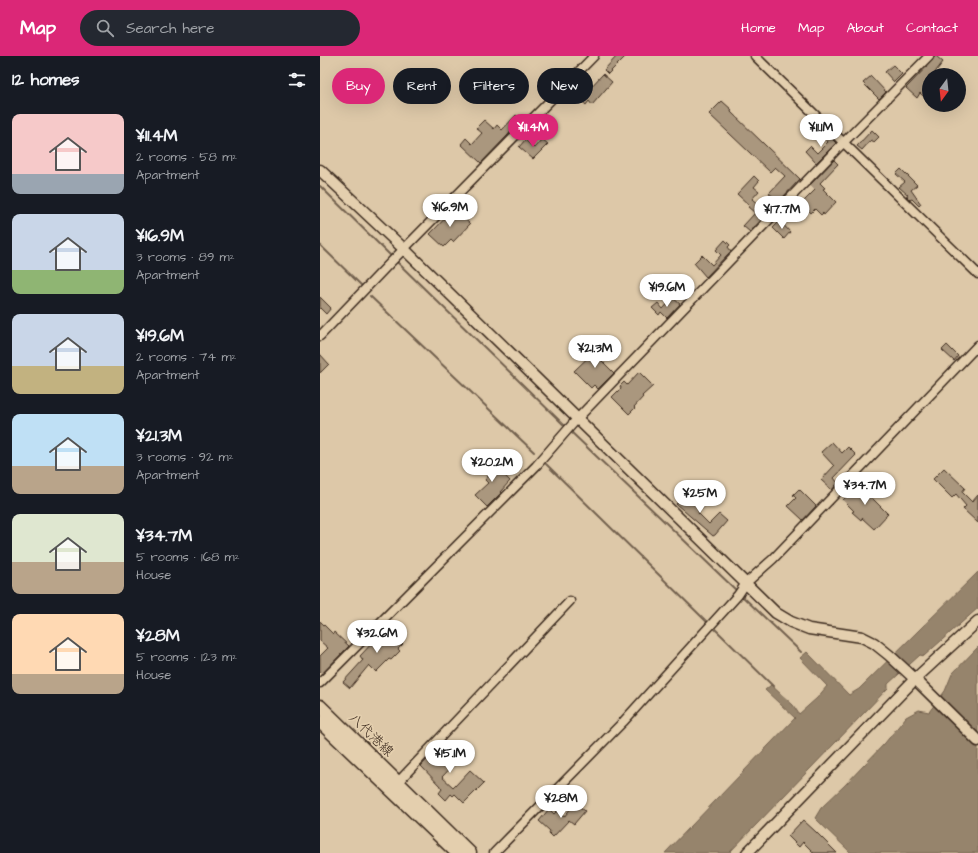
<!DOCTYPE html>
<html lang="en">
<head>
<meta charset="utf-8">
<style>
  :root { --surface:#171b24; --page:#242831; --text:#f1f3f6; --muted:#9ea1a6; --accent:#db2777 }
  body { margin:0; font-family:"Architects Daughter","Klee One",sans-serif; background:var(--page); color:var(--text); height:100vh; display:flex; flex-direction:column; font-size:15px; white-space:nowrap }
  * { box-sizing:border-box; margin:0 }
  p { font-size:13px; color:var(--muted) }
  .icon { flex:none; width:22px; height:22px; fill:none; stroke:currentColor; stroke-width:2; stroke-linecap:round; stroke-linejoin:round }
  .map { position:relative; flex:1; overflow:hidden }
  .panel { display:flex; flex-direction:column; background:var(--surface); width:320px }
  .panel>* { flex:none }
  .top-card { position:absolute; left:12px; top:12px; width:380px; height:36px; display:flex; gap:8px }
  .needle { width:26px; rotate:195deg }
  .buttons { position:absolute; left:602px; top:12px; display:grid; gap:8px }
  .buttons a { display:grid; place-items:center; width:44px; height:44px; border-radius:50%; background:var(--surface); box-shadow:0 4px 16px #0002; font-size:20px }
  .price { position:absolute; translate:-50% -34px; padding:0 9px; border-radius:14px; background:#fff; color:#222; font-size:13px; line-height:26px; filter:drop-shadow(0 1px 2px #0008) }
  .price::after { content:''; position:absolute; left:50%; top:24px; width:12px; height:9px; margin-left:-6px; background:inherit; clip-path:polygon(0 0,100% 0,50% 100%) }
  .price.selected { background:var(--accent); color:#fff }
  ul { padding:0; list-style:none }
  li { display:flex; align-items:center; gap:12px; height:100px; padding:0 12px }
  li span { display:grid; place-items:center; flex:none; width:112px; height:80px; border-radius:8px; color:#555 }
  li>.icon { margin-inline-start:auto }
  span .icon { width:48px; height:48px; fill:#fffc; stroke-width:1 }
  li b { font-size:17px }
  h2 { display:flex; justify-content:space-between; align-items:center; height:48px; padding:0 12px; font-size:17px }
  .pill { padding:0 14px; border-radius:18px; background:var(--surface); box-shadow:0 4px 16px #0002; font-size:14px; line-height:36px }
  .pill.selected { background:var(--accent); color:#fff }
  header { display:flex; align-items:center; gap:24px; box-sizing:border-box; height:56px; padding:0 20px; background:var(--accent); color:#fff }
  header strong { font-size:19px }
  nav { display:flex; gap:22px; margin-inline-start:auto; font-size:14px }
  .search { width:280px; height:36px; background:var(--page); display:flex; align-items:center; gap:10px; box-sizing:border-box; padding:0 14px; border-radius:22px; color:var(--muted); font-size:15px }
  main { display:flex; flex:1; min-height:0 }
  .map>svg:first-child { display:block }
  .water { fill:#96846c; stroke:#72604d }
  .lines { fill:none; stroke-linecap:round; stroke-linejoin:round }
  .stream { stroke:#72604d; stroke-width:2 }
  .building { fill:#aa977e; stroke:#3b2a1e }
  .minor-casing { stroke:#3b2a1e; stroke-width:11 }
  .tertiary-casing { stroke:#3b2a1e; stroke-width:13 }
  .secondary-casing { stroke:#3b2a1e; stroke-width:15 }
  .minor { stroke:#e4cfae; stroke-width:8 }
  .tertiary { stroke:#e4cfae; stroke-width:10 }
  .secondary { stroke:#e4cfae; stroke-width:12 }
  .labels { text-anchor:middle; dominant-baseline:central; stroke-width:3.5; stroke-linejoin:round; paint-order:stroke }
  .street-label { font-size:14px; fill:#3b2a1e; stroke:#e4cfae }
</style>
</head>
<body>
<header>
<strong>Map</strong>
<div class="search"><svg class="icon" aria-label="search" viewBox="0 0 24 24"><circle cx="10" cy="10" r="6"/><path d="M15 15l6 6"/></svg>Search here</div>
<nav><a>Home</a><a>Map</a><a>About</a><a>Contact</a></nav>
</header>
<main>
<section class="panel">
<h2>12 homes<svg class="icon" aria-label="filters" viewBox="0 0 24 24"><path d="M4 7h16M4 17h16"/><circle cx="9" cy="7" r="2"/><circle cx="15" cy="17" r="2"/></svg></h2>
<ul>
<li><span style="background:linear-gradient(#f6c9c9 75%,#9aa5b1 0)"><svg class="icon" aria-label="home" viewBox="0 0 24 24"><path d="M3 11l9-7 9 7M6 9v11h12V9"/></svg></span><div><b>¥11.4M</b><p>2 rooms · 58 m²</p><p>Apartment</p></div></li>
<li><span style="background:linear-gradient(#c9d6e8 70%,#8fb573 0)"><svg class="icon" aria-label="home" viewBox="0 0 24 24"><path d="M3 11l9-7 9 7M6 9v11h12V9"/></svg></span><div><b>¥16.9M</b><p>3 rooms · 89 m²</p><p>Apartment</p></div></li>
<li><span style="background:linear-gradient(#c9d6e8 65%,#c2b280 0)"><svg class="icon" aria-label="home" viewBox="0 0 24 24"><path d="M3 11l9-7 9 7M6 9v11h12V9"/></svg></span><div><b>¥19.6M</b><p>2 rooms · 74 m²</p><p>Apartment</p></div></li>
<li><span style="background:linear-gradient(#bfe0f5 65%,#b9a48a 0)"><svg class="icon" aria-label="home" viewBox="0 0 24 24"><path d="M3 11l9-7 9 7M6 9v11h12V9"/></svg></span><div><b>¥21.3M</b><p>3 rooms · 92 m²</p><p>Apartment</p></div></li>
<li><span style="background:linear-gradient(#dfe7d0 60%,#b9a48a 0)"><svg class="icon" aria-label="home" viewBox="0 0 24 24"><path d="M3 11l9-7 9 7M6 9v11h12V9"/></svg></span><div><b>¥34.7M</b><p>5 rooms · 168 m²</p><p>House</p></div></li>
<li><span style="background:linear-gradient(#ffd9b3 75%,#b9a48a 0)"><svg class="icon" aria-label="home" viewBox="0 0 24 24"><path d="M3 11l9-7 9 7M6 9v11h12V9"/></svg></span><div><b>¥28M</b><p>5 rooms · 123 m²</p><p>House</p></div></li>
</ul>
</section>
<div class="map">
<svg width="658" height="797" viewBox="0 0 658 797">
  <rect width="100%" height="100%" fill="#ddc8a8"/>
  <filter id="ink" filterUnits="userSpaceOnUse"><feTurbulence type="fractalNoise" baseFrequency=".025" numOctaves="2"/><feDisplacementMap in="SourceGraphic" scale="8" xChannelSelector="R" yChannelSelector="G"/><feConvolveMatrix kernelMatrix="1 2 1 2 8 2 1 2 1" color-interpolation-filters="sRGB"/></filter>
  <g filter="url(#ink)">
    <path class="water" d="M 658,516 L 658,552 L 604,600 L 600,599 L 568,628 L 568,632 L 409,797 L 345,797 L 475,662 L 445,634 L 451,629 L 473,649 L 479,658 L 497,642 L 507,630 L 480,602 L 487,596 L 529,639 L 539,633 Z
      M 658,591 L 658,797 L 531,797 L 495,762 L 501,752 L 525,729 L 565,687 L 586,661 L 599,654 L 609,656 L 625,635 L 632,618 Z"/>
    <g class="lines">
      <path class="stream" d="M 0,130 L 72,201
        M 0,189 L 42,230
        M 75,204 L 246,371
        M 50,240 L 214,396
        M 249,374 L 418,536
        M 226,408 L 387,566
        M 421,539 L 481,596
        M 395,573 L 454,631"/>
    </g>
    <path class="building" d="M 297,0 L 306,0 L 288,18 L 284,14 Z
      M 614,0 L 616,0 L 623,6 L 613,19 L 609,19 L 609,46 L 600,37 L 597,42 L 586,32 L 613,4 Z
      M 573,9 L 582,18 L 574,26 L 565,16 Z
      M 283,18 L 292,26 L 272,49 L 269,45 L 266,49 L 250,34 L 257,27 L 266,36 Z
      M 551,20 L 566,36 L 559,43 L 543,27 Z
      M 402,45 L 412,54 L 411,56 L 480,123 L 430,176 L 423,170 L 435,157 L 428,151 L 430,150 L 417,138 L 434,120 L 439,125 L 434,131 L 439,135 L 432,143 L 440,150 L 441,148 L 446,152 L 455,142 L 449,137 L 465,120 L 455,111 L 450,116 L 389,58 Z
      M 196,59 L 201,63 L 188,79 L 161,107 L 141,88 L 146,82 L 152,88 L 162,77 L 156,72 L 164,64 L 174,73 L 177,69 L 182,74 Z
      M 502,73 L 516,87 L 496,107 L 485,95 L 490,90 L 497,97 L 508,86 L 499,77 Z
      M 552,74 L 559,81 L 554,86 L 551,84 L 542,94 L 537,90 Z
      M 222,83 L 228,88 L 213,103 L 199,91 L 205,84 L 214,92 Z
      M 514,104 L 518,108 L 500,127 L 505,132 L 503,133 L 516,146 L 504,159 L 503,157 L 501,159 L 495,153 L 491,157 L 482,147 L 495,134 L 490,129 Z
      M 581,113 L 597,129 L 591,134 L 601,148 L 599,150 L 592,143 L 590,144 L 586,140 L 588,139 L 579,131 L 585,126 L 576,118 Z
      M 134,153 L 150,168 L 133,186 L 131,184 L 124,191 L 110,178 Z
      M 460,165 L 470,176 L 464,183 L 453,172 Z
      M 405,184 L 410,189 L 408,191 L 411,195 L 386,221 L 374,207 L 382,199 L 392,209 L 401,199 L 396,194 Z
      M 0,241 L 11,252 L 6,258 L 0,252 Z
      M 353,242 L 360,248 L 347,262 L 341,256 L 339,259 L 332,252 L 338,247 L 343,253 Z
      M 627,289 L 638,300 L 634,305 L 622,294 Z
      M 280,290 L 288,298 L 282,305 L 294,317 L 278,333 L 274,329 L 271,332 L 254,315 Z
      M 0,298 L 9,308 L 0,317 Z
      M 319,316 L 333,330 L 322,340 L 323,341 L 314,351 L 315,352 L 309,358 L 292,341 L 301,332 L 300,330 L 304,326 L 307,329 Z
      M 512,386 L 522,397 L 528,391 L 536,399 L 514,422 L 518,427 L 512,434 L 501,424 L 514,410 L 501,396 Z
      M 167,401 L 190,425 L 180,436 L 181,437 L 167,451 L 155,439 L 168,427 L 165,424 L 169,419 L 159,410 Z
      M 624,412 L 645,432 L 642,436 L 652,446 L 658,439 L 658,467 L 643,453 L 646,450 L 636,438 L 632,442 L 613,423 Z
      M 540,427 L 551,437 L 549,439 L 568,458 L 554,473 L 542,462 L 541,464 L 532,456 L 534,455 L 523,444 Z
      M 479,433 L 496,450 L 483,464 L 468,450 L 476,442 L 473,439 Z
      M 368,436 L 383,451 L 378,457 L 389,468 L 399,458 L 407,465 L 395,479 L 393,480 L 356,448 Z
      M 0,565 L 13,578 L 14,576 L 29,590 L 2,618 L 0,616 L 0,600 L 8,592 L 0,585 Z
      M 66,569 L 74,576 L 72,578 L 83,588 L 78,593 L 80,595 L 71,604 L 69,603 L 56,616 L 49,609 L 30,632 L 23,626 L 43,604 L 40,600 L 55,584 L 52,582 Z
      M 124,685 L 132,693 L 131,694 L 140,702 L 122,721 L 133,731 L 135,729 L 135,730 L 150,714 L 164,727 L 144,747 L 135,738 L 133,740 L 131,738 L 126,744 L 119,737 L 122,733 L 120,731 L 120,730 L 101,710 Z
      M 255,747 L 265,755 L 254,768 L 249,764 L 233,781 L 229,777 L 230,775 L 219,765 L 229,753 L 234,758 L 237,755 L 244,761 Z
      M 483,764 L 496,776 L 517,797 L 494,797 L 483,786 L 479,791 L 468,780 Z"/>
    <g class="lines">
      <g class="minor-casing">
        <path id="minor" d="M 435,0 L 658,218
          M 0,280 L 71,206 L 274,0
          M 0,627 L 216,410 L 257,363 L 523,87 L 609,0
          M 78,726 L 250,545
          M 174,797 L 303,666 L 418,539 L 426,527 L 453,503 L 658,289"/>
      </g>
      <g class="tertiary-casing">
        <path id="tertiary" d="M 0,114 L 84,193 L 456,557 L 471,566 L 489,573 L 542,581 L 554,587 L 569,599 L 595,623 L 658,685
          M 427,797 L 595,623 L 658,565"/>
      </g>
      <g class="secondary-casing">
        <path id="secondary" d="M 0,650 L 150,797
          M 0,666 L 137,797"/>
      </g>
      <use href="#minor" class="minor"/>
      <use href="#tertiary" class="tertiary"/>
      <use href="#secondary" class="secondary"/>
    </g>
  </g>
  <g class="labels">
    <g class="street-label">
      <text transform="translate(51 679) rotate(44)">八代港線</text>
    </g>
  </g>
</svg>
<div class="buttons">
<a><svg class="needle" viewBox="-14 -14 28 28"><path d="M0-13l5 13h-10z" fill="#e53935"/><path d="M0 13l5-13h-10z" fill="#9ea1a6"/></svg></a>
</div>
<b class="price selected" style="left:213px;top:92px">¥11.4M</b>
<b class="price" style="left:501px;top:92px">¥11.1M</b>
<b class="price" style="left:130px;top:172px">¥16.9M</b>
<b class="price" style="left:462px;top:174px">¥17.7M</b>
<b class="price" style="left:347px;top:252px">¥19.6M</b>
<b class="price" style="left:275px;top:313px">¥21.3M</b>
<b class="price" style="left:172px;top:427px">¥20.2M</b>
<b class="price" style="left:545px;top:450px">¥34.7M</b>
<b class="price" style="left:380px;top:458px">¥25M</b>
<b class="price" style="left:57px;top:598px">¥32.6M</b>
<b class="price" style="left:130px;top:718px">¥15.1M</b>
<b class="price" style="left:241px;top:763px">¥28M</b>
<div class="top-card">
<a class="pill selected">Buy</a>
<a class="pill">Rent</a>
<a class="pill">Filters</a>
<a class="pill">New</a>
</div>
</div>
</main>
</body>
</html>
